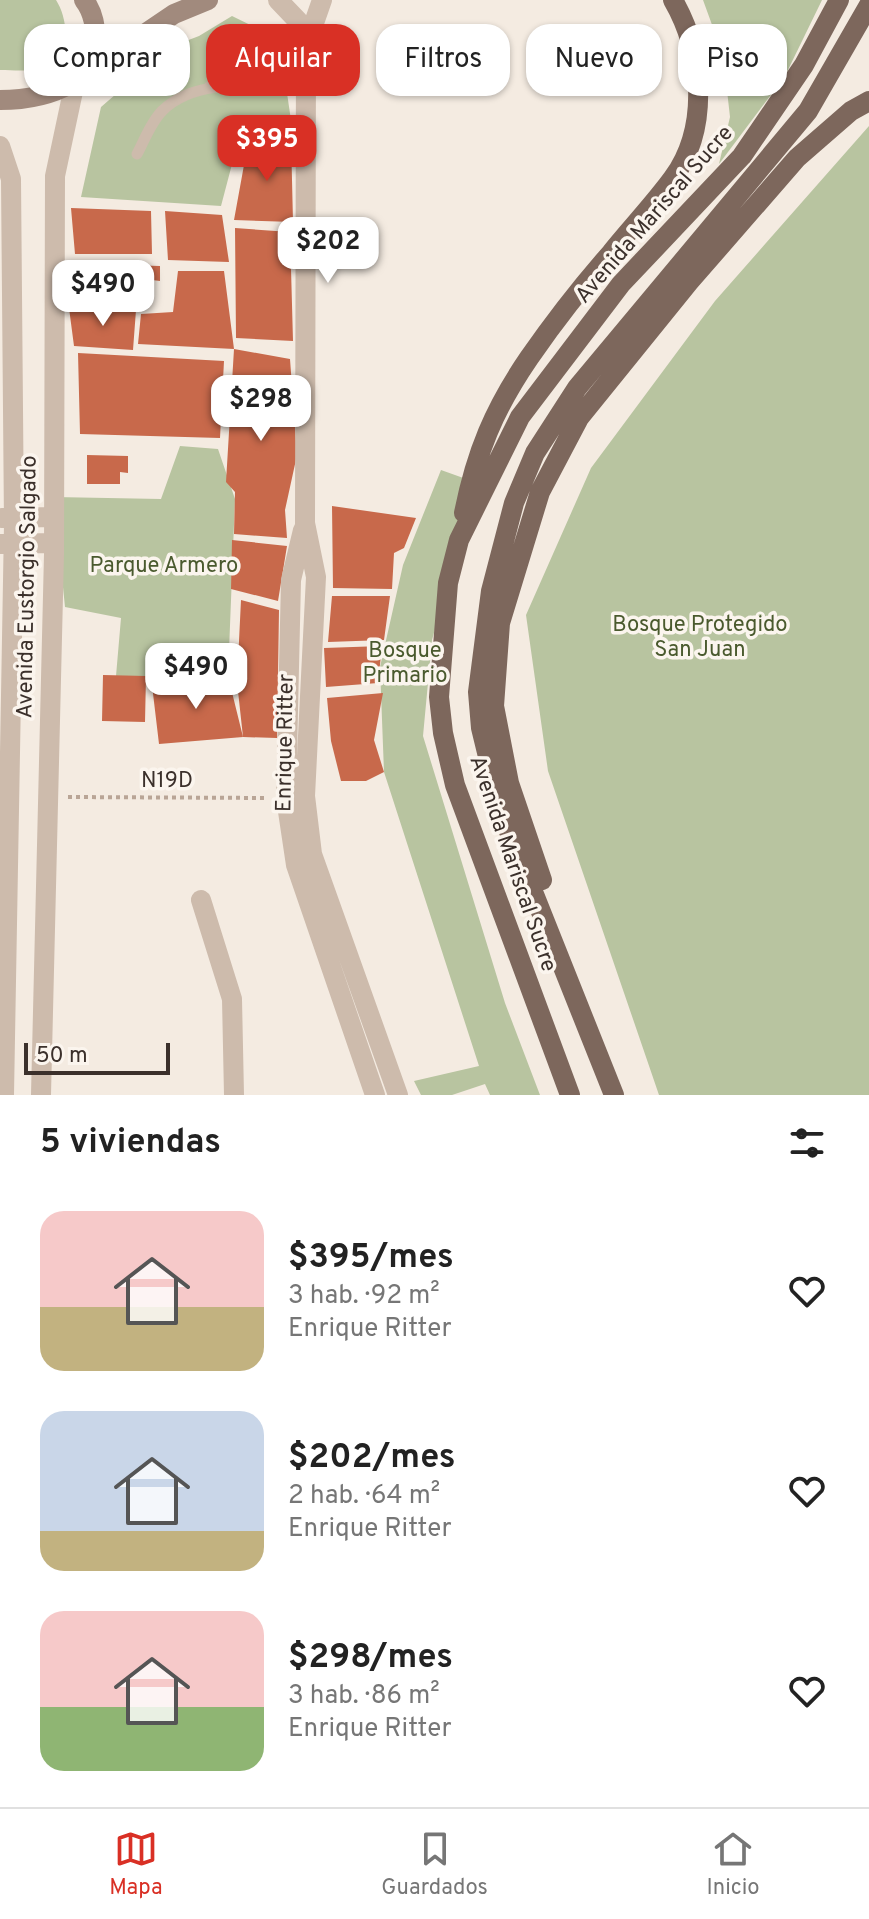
<!DOCTYPE html>
<html lang="es">
<head>
<meta charset="utf-8">
<style>
  :root { --surface:#fff; --page:#f2f2f2; --text:#222; --muted:#767676; --line:#e0e0e0; --accent:#d93025 }
  body { margin:0; font-family:Overpass,sans-serif; background:var(--page); color:var(--text); height:100vh; display:flex; flex-direction:column; font-size:30px; white-space:nowrap }
  * { box-sizing:border-box; margin:0 }
  p { font-size:26px; color:var(--muted) }
  .icon { flex:none; width:44px; height:44px; fill:none; stroke:currentColor; stroke-width:2; stroke-linecap:round; stroke-linejoin:round }
  .map { position:relative; height:1095px; overflow:hidden }
  .drawer { display:flex; flex-direction:column; background:var(--surface); flex:1 }
  .drawer>* { flex:none }
  .guide { position:absolute; left:24px; top:24px; width:822px; height:72px; display:flex; gap:16px }
  .scale { position:absolute; left:24px; bottom:20px; width:146px; box-sizing:border-box; padding-left:8px; border:4px solid #3b302b; border-top:0; font-size:22px; line-height:28px; white-space:nowrap; color:#3b302b; -webkit-text-stroke:6px #fbf5ee; paint-order:stroke }
  .price { position:absolute; translate:-50% -68px; padding:0 18px; border-radius:16px; background:#fff; color:#222; font-size:26px; line-height:52px; filter:drop-shadow(0 2px 4px #0008) }
  .price::after { content:''; position:absolute; left:50%; top:48px; width:24px; height:18px; margin-left:-12px; background:inherit; clip-path:polygon(0 0,100% 0,50% 100%) }
  .price.active { background:var(--accent); color:#fff }
  ul { padding:0; list-style:none }
  li { display:flex; align-items:center; gap:24px; height:200px; padding:0 40px }
  li span { display:grid; place-items:center; flex:none; width:224px; height:160px; border-radius:24px; color:#555 }
  li>.icon { margin-inline-start:auto }
  span .icon { width:96px; height:96px; fill:#fffc; stroke-width:1 }
  li b { font-size:34px }
  h2 { display:flex; justify-content:space-between; align-items:center; height:96px; padding:0 40px; font-size:34px }
  .tag { padding:0 28px; border-radius:24px; background:var(--surface); box-shadow:0 2px 6px #0004; font-size:28px; line-height:72px }
  .tag.active { background:var(--accent); color:#fff }
  .tabs { display:flex; justify-content:space-around; align-items:center; height:112px; border-top:2px solid var(--line); background:var(--surface); font-size:22px; color:var(--muted) }
  .tabs a { display:grid; justify-items:center; gap:4px }
  .tabs .active { color:var(--accent) }
  .map>svg:first-child { display:block }
  .green { fill:#b8c4a0 }
  .building { fill:#c8694b }
  .lines { fill:none; stroke-linecap:round; stroke-linejoin:round }
  .path { stroke:#b9a596; stroke-width:4; stroke-dasharray:4 4; stroke-linecap:butt }
  .service { stroke:#cdbbac; stroke-width:11 }
  .minor { stroke:#cdbbac; stroke-width:20 }
  .tertiary { stroke:#cdbbac; stroke-width:20 }
  .secondary { stroke:#a18a7d; stroke-width:20 }
  .primary { stroke:#7d675c; stroke-width:20 }
  .labels { text-anchor:middle; dominant-baseline:central; stroke-width:7; stroke-linejoin:round; paint-order:stroke }
  .street-label { font-size:22px; fill:#3b302b; stroke:#fbf5ee }
  .park-label { font-size:22px; fill:#4a5a2e; stroke:#fbf5ee }
</style>
</head>
<body>
<div class="map">
<svg width="869" height="1095" viewBox="0 0 869 1095">
  <rect width="100%" height="100%" fill="#f4ebe1"/>
  <path class="green" d="M 0,0 L 56,0 C 67,17 72,51 51,64 C 37,73 16,70 0,70 Z
    M 703,0 L 822,0 L 785,76 L 719,164 L 730,117 L 723,55 Z
    M 232,16 L 279,39 L 292,127 L 241,130 L 221,206 L 81,197 L 101,107 L 145,69 L 152,54 L 199,36 Z
    M 869,126 L 869,1095 L 659,1095 L 548,771 L 526,615 L 591,468 L 715,301 Z
    M 180,446 L 218,449 L 235,499 L 228,676 L 116,676 L 121,618 L 65,607 L 54,497 L 161,499 Z
    M 441,470 L 469,480 L 448,583 L 432,640 L 423,736 L 505,1003 L 540,1095 L 490,1095 L 485,1084 L 452,1095 L 421,1095 L 414,1081 L 479,1066 L 384,772 L 380,667 L 403,565 Z"/>
  <path class="building" d="M 291,138 L 293,222 L 234,220 L 248,143 Z
    M 71,208 L 151,211 L 152,254 L 75,254 Z
    M 165,211 L 222,215 L 229,262 L 168,260 Z
    M 235,228 L 290,232 L 293,341 L 236,338 Z
    M 90,264 L 160,266 L 160,281 L 152,280 L 151,306 L 89,304 Z
    M 178,271 L 224,271 L 234,349 L 138,344 L 141,314 L 173,312 Z
    M 69,308 L 136,310 L 133,350 L 74,346 Z
    M 234,349 L 290,359 L 297,455 L 285,510 L 287,538 L 234,534 L 235,492 L 226,482 Z
    M 78,353 L 224,361 L 220,438 L 80,434 Z
    M 87,455 L 128,456 L 128,473 L 120,472 L 120,484 L 87,484 Z
    M 332,506 L 416,518 L 404,548 L 394,553 L 392,589 L 333,588 Z
    M 232,540 L 287,546 L 278,601 L 231,589 Z
    M 332,596 L 390,596 L 384,640 L 328,642 Z
    M 241,600 L 279,610 L 277,738 L 243,737 L 237,682 Z
    M 382,646 L 378,683 L 326,687 L 324,648 Z
    M 103,675 L 146,676 L 145,722 L 102,721 Z
    M 228,676 L 243,737 L 159,744 L 152,685 Z
    M 383,693 L 374,740 L 384,772 L 366,781 L 341,781 L 331,741 L 327,698 Z"/>
  <g class="lines">
    <path class="path" d="M 68,797 L 267,798"/>
    <path class="service" d="M 209,87 L 254,53
      M 137,154 C 144,141 151,122 162,111 C 198,75 261,88 306,88"/>
    <path class="minor" d="M 0,146 L 11,179 L 14,524 L 4,1095
      M 2,518 L 54,517
      M 0,544 L 54,543
      M 201,900 L 232,999 L 234,1095
      M 41,1095 L 54,554 L 55,176 L 75,82"/>
    <path class="tertiary" d="M 278,0 L 298,21 L 306,46
      M 322,0 L 306,46 L 305,523 L 316,577 L 305,796 L 312,854 L 398,1095
      M 303,530 L 291,580 L 286,798 L 296,865 L 375,1095"/>
    <path class="secondary" d="M 84,75 L 174,14 L 208,0
      M 0,100 C 24,100 51,95 72,83 C 99,68 102,23 84,0"/>
    <path class="primary" d="M 464,513 C 476,453 494,409 529,358 C 554,322 582,286 611,253 C 631,228 654,204 673,178 C 710,127 703,52 673,0
      M 542,880 L 509,783 L 494,706 L 500,623 L 540,492 L 579,418 L 689,282 L 797,158 L 851,111 L 869,101
      M 570,1095 L 455,785 L 443,733 L 439,697 L 448,583 L 459,540 L 520,417 L 621,284 L 742,156 L 804,65 L 839,0
      M 614,1095 L 502,814 L 481,728 L 478,692 L 491,591 L 514,503 L 535,453 L 577,388 L 808,111 L 869,5"/>
  </g>
  <g class="labels">
    <g class="street-label">
      <text transform="translate(655 215) rotate(-49)">Avenida Mariscal Sucre</text>
      <text transform="translate(28 587) rotate(-89)">Avenida Eustorgio Salgado</text>
      <text transform="translate(286 743) rotate(-89)">Enrique Ritter</text>
      <text x="167" y="781">N19D</text>
      <text transform="translate(512 864) rotate(71)">Avenida Mariscal Sucre</text>
    </g>
    <g class="park-label">
      <text x="164" y="566">Parque Armero</text>
      <text x="700" y="625">Bosque Protegido<tspan x="700" dy="25">San Juan</tspan></text>
      <text x="405" y="651">Bosque<tspan x="405" dy="25">Primario</tspan></text>
    </g>
  </g>
</svg>
<div class="scale">50 m</div>
<b class="price active" style="left:267px;top:183px">$395</b>
<b class="price" style="left:328px;top:285px">$202</b>
<b class="price" style="left:103px;top:328px">$490</b>
<b class="price" style="left:261px;top:443px">$298</b>
<b class="price" style="left:196px;top:711px">$490</b>
<div class="guide">
<a class="tag">Comprar</a>
<a class="tag active">Alquilar</a>
<a class="tag">Filtros</a>
<a class="tag">Nuevo</a>
<a class="tag">Piso</a>
</div>
</div>
<section class="drawer">
<h2>5 viviendas<svg class="icon" aria-label="filters" viewBox="0 0 24 24"><path d="M4 7h16M4 17h16"/><circle cx="9" cy="7" r="2"/><circle cx="15" cy="17" r="2"/></svg></h2>
<ul>
<li><span style="background:linear-gradient(#f6c9c9 60%,#c2b280 0)"><svg class="icon" aria-label="home" viewBox="0 0 24 24"><path d="M3 11l9-7 9 7M6 9v11h12V9"/></svg></span><div><b>$395/mes</b><p>3 hab. · 92 m²</p><p>Enrique Ritter</p></div><svg class="icon" aria-label="heart" viewBox="0 0 24 24"><path d="M12 20l-8-8c-3-5 5-10 8-4 3-6 11-1 8 4z"/></svg></li>
<li><span style="background:linear-gradient(#c9d6e8 75%,#c2b280 0)"><svg class="icon" aria-label="home" viewBox="0 0 24 24"><path d="M3 11l9-7 9 7M6 9v11h12V9"/></svg></span><div><b>$202/mes</b><p>2 hab. · 64 m²</p><p>Enrique Ritter</p></div><svg class="icon" aria-label="heart" viewBox="0 0 24 24"><path d="M12 20l-8-8c-3-5 5-10 8-4 3-6 11-1 8 4z"/></svg></li>
<li><span style="background:linear-gradient(#f6c9c9 60%,#8fb573 0)"><svg class="icon" aria-label="home" viewBox="0 0 24 24"><path d="M3 11l9-7 9 7M6 9v11h12V9"/></svg></span><div><b>$298/mes</b><p>3 hab. · 86 m²</p><p>Enrique Ritter</p></div><svg class="icon" aria-label="heart" viewBox="0 0 24 24"><path d="M12 20l-8-8c-3-5 5-10 8-4 3-6 11-1 8 4z"/></svg></li>
</ul>
</section>
<nav class="tabs">
<a class="active"><svg class="icon" aria-label="map" viewBox="0 0 24 24"><path d="M3 6l6-2 6 2 6-2v14l-6 2-6-2-6 2zM9 4v14M15 6v14"/></svg>Mapa</a>
<a><svg class="icon" aria-label="saved" viewBox="0 0 24 24"><path d="M7 4h10v16l-5-4-5 4z"/></svg>Guardados</a>
<a><svg class="icon" aria-label="home" viewBox="0 0 24 24"><path d="M3 11l9-7 9 7M6 9v11h12V9"/></svg>Inicio</a>
</nav>
</body>
</html>
